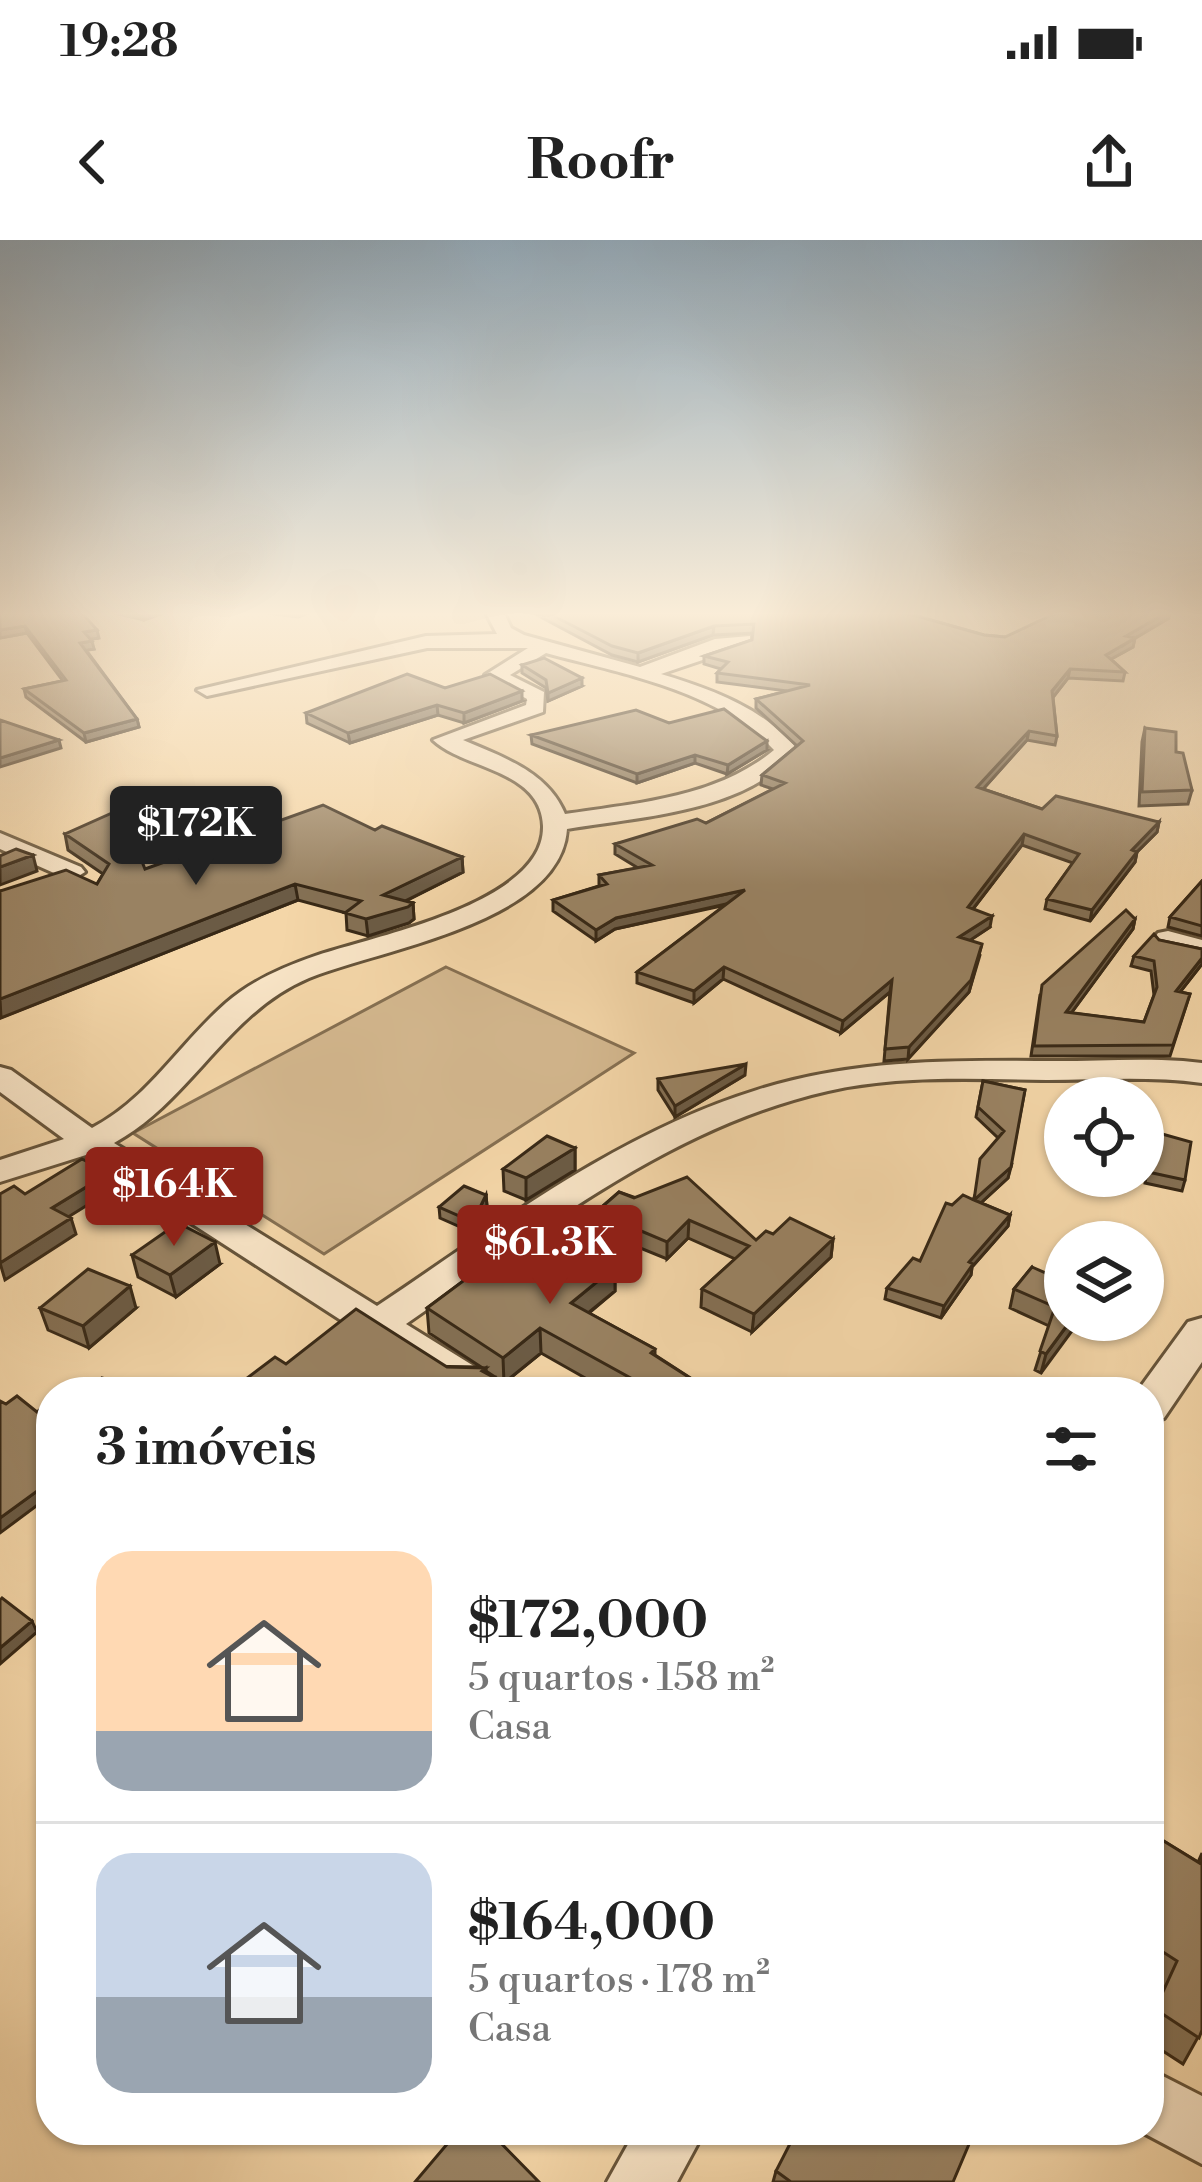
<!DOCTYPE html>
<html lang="pt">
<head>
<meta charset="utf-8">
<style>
  :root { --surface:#fff; --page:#f6f6f6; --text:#222; --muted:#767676; --line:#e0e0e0; --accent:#8f2418 }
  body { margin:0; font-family:"Libre Bodoni",serif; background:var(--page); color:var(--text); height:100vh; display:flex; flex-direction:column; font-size:45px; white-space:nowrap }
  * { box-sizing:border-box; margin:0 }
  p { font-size:39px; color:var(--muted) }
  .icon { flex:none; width:66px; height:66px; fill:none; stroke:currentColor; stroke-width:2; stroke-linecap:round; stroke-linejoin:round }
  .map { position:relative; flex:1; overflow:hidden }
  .side { position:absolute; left:36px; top:1137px; width:1128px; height:768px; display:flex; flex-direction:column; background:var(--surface); border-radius:48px; box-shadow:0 3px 9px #0004 }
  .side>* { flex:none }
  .controls { position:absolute; left:1044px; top:837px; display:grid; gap:24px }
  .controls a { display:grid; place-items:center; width:120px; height:120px; border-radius:50%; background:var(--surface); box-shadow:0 3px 9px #0004; font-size:60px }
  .price { position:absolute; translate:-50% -102px; padding:0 27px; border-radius:12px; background:var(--accent); color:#fff; font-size:39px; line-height:78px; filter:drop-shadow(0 3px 6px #0008) }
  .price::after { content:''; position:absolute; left:50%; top:72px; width:36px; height:27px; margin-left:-18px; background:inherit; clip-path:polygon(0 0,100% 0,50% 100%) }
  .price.current { background:#222; color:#fff }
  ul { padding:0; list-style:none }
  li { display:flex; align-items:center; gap:36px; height:300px; padding:0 60px }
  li+li { border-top:3px solid var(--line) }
  li span { display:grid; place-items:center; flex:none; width:336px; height:240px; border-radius:36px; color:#555 }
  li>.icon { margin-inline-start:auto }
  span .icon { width:144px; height:144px; fill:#fffc; stroke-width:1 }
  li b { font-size:51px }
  h2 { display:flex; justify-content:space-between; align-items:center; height:144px; padding:0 60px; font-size:51px }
  .status { display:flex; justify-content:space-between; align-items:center; height:84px; padding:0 60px; background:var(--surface); direction:ltr }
  .status svg { height:33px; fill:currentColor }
  header { display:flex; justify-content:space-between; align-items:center; height:156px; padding:0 60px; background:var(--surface); font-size:54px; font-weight:700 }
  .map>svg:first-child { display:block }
  .green { fill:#d4b88f; stroke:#867052; stroke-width:3 }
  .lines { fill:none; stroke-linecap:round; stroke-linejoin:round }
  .minor-casing { stroke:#66543a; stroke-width:6 }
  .minor { fill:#f8e4c6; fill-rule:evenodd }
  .wall { fill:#847054; stroke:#372816; stroke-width:3 }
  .shaded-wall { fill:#6b5b45; stroke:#372816; stroke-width:3 }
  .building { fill:#998262; stroke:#372816; stroke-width:3 }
</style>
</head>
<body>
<div class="status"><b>19:28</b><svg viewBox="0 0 49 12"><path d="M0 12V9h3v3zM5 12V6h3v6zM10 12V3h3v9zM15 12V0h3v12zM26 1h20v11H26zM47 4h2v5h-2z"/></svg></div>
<header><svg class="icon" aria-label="back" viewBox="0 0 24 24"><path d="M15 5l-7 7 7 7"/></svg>Roofr<svg class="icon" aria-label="share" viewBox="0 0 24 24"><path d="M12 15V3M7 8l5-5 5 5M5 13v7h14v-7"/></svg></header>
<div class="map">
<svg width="1202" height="1942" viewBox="0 0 1202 1942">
  <rect width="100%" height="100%" fill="#f4d6a8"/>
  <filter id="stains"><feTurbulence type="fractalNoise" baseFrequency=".00167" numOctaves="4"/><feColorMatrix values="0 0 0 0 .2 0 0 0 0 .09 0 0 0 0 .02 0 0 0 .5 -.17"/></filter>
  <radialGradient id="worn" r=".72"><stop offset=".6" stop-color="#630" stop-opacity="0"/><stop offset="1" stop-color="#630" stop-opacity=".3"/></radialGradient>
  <path class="green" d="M 446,727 L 634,813 L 324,1014 L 133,893 Z"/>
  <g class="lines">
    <g class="minor-casing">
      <path id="minor" d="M 486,373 L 504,373 L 511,388 L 524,395 L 640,427 L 715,399 L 750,396 L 750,404 L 661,434 C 711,449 764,468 798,510 C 744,573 643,576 567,589 C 561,683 380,709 309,738 C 226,773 192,860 114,903 L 377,1066 C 497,986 617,893 757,850 C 855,819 953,820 1055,821 C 1098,821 1140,818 1183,821 L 1202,823 L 1202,843 C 1150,836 1099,840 1047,840 C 974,839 899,835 828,851 C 669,887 537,993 406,1084 L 498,1141 L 504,1152 L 452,1152 L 86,915 L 0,942 L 0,920 L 64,899 L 0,852 L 0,827 L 11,830 L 92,888 C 150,857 178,805 226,763 C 251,741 283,727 315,716 C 372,696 545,664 543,586 C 541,529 465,530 433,500 L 526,465 L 527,459 L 485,435 L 528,408 L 427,408 L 207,456 L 197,450 L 426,396 L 497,394 ZM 546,413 C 623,434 717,450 774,510 C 716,558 637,563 565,574 C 548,532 503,517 463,500 L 543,472 L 544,452 L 510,435 Z
        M 0,593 L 81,627 L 85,632 L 72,640 L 63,637 L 0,609 Z
        M 1168,691 L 1202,700 L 1202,717 L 1158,705 L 1154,699 L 1158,693 Z
        M 1202,1078 L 1202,1122 L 1164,1178 L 1149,1182 L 1149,1152 L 1137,1152 L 1188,1082 Z
        M 1149,1829 L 1202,1856 L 1202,1924 L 1138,1890 L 1149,1890 Z
        M 636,1890 L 705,1890 L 677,1942 L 607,1942 Z"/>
    </g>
    <use href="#minor" class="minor"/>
  </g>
  <path class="wall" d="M 0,373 L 99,398 L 90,399 L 94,409 L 86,410 L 137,479 L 139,487 L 86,502 L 26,457 L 24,449 L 63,441 L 27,393 L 0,398 Z
    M 114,373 L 163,373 L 144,380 Z
    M 267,373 L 309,373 L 298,377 Z
    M 533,373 L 906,373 L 984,395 L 1005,397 L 1169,378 L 1135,398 L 1133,407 L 1111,419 L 1125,432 L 1123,441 L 1068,438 L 1053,457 L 1057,496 L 1055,505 L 1027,500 L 983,549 L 1042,569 L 1159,582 L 1157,592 L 1137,612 L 1135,622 L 1090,681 L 1045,669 L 1047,659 L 1073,623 L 1022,605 L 973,669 L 990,687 L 970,700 L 980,715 L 969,752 L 908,819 L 884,821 L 890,752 L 841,793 L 723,739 L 694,763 L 637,743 L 637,732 L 726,665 L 615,689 L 596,701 L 553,671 L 553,660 L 599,646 L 599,635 L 638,628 L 615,614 L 615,604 L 706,583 L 773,549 L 761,545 L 762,535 L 797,506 L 756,468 L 756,459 L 787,451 L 717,442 L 717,433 L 721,429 L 704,424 L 704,416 L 752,400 L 753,393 L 713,395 L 638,422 L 612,415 Z
    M 522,425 L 582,446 L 548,461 L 546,448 L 522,433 Z
    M 445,448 L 522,461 L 464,483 L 438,475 L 350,503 L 307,483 L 306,473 Z
    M 669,483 L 767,510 L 727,534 L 695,523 L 637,543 L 532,504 L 531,495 Z
    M 1145,488 L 1176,512 L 1192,550 L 1188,564 L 1139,566 L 1142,502 Z
    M 375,590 L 462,617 L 463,632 L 406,661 L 413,663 L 414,679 L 409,683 L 368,696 L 347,690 L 346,673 L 298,660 L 0,778 L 0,651 L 97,644 L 103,634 L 68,610 L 65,594 L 145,629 Z
    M 1202,641 L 1202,696 L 1168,687 L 1170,677 Z
    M 1135,679 L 1133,689 L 1071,773 L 1144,782 L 1154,755 L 1151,731 L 1131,726 L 1134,716 L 1159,700 L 1202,709 L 1202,724 L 1180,752 L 1190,754 L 1170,816 L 1031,816 L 1040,755 Z
    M 745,835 L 675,877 L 658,850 L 658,839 Z
    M 983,841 L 1025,850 L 1008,938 L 981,963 L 1010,975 L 1008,986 L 972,1027 L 971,1035 L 941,1078 L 885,1059 L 887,1048 L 920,1021 L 952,965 L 973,960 L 998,898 L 976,877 Z
    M 1155,892 L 1185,940 L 1182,951 L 1145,943 Z
    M 575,908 L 575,930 L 526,960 L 504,951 L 503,929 Z
    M 619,952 L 756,1000 L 773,994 L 833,999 L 831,1017 L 752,1092 L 701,1067 L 702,1049 L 735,1019 L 688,998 L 667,1019 L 596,990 L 596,972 Z
    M 486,955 L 487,966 L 474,993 L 440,978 L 439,967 Z
    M 488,1010 L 615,1027 L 615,1051 L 589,1073 L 655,1109 L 655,1115 L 712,1152 L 610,1152 L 541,1113 L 504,1143 L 486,1131 L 486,1133 L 495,1138 L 496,1152 L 230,1152 L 286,1124 L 481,1127 L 429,1093 L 427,1068 L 489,1022 Z
    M 132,1015 L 220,1024 L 176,1057 L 138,1037 Z
    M 1032,1027 L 1065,1080 L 1041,1133 L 1035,1130 L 1049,1086 L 1010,1068 L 1014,1049 Z
    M 40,1068 L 136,1068 L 89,1108 L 48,1090 Z
    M 1149,1592 L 1198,1622 L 1202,1613 L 1202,1790 L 1183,1824 L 1149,1802 L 1149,1777 L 1162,1749 L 1149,1740 Z
    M 776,1931 L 953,1942 L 773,1942 Z"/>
  <path class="shaded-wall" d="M 143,373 L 163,373 L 144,380 Z
    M 1166,373 L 1170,373 L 1169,378 L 1124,405 L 1126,396 Z
    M 25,386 L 27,393 L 0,398 L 0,390 Z
    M 714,386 L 713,395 L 638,422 L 638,413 Z
    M 97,390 L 99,398 L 86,400 L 84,392 Z
    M 1135,398 L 1133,407 L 1104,423 L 1106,415 Z
    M 92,401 L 94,409 L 82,411 L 80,403 Z
    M 1070,429 L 1068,438 L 1051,460 L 1052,451 Z
    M 582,438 L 582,446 L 548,461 L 548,453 Z
    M 522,451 L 522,461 L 464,483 L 464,473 Z
    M 437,465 L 438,475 L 350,503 L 348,493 Z
    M 137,479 L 139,487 L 86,502 L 84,493 Z
    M 1029,491 L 1027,500 L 976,557 L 977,547 Z
    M 59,500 L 61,508 L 0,527 L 0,518 Z
    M 767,501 L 767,510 L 727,534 L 728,525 Z
    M 695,515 L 695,523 L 637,543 L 637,534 Z
    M 1159,582 L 1157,592 L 1137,612 L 1135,622 L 1090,681 L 1092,670 L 1132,610 Z
    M 1024,594 L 1022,605 L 966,678 L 968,667 Z
    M 33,615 L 37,631 L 0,645 L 0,627 Z
    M 462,617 L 463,632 L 385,671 L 383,655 Z
    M 295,644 L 298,660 L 1,778 L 0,759 Z
    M 745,650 L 744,660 L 615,689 L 596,701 L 596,690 L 616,678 Z
    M 413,663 L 414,679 L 409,683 L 368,696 L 366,679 Z
    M 992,676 L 990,687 L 957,709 L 959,697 Z
    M 1135,679 L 1133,689 L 1064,783 L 1066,772 Z
    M 982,704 L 969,752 L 908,819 L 909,807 Z
    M 1202,718 L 1202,724 L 1173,761 L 1176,751 Z
    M 724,727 L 723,739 L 694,763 L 694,751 Z
    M 892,740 L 890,752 L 841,793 L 843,781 Z
    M 746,824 L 745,835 L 675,877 L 675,866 Z
    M 575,908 L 575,930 L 526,960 L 526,938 Z
    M 1011,927 L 1008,938 L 972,971 L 974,960 Z
    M 109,933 L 113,949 L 57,984 L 52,968 Z
    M 486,955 L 487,966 L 474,993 L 473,982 Z
    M 1010,975 L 1008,986 L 972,1027 L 971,1035 L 941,1078 L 944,1066 L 969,1022 Z
    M 71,978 L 76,994 L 5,1040 L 0,1023 Z
    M 689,980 L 688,998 L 667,1019 L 667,1002 Z
    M 833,999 L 831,1017 L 752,1092 L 754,1074 Z
    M 215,1002 L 220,1024 L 176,1057 L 170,1035 Z
    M 615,1027 L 615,1051 L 571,1087 L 571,1063 Z
    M 130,1046 L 136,1068 L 89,1108 L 83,1086 Z
    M 1071,1080 L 1080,1080 L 1041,1133 L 1046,1114 Z
    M 540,1088 L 541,1113 L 504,1143 L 503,1118 Z
    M 486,1128 L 487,1145 L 495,1138 L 496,1152 L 479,1152 L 482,1131 Z
    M 51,1241 L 51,1255 L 0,1293 L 0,1278 Z
    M 32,1381 L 37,1392 L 0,1424 L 0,1408 Z"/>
  <path class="building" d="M 0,373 L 82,373 L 97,390 L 84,392 L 92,401 L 80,403 L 137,479 L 84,493 L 24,449 L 66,440 L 25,386 L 0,390 Z
    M 548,373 L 906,373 L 984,395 L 1005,397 L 1056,373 L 1166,373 L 1126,396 L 1135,398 L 1106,415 L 1125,432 L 1070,429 L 1052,451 L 1057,496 L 1029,491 L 977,547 L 1042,569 L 1056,556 L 1159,582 L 1132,610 L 1137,612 L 1092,670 L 1047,659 L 1079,614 L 1024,594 L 968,667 L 992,676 L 959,697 L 982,704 L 971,740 L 909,807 L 885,809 L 892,740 L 843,781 L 724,727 L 694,751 L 637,732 L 745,650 L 616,678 L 596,690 L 553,660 L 607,644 L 599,635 L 652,625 L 615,604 L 697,579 L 706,583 L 785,543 L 762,535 L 803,501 L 756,459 L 810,445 L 717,433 L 728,422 L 704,416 L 752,400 L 754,384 L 714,386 L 638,413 L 612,406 Z
    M 544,418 L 582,438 L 548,453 L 546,440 L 522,425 Z
    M 407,434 L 445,448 L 490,434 L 522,451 L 464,473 L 437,465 L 348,493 L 306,473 Z
    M 724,469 L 767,501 L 728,525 L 695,515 L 637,534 L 531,495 L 636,470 L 669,483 Z
    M 0,480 L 59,500 L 0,518 Z
    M 1145,488 L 1176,492 L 1176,512 L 1183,513 L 1192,550 L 1142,552 Z
    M 323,565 L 375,590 L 382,586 L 462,617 L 383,655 L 413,663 L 408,667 L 366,679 L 345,673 L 361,661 L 295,644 L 0,759 L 0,651 L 66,630 L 97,644 L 109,624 L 65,594 L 121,569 L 145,629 Z
    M 16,609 L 33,615 L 0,627 L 0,616 Z
    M 1202,641 L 1202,686 L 1170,677 Z
    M 1126,670 L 1135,679 L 1066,772 L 1144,782 L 1157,747 L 1154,721 L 1134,716 L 1154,694 L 1159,700 L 1202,709 L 1202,718 L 1176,751 L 1190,754 L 1173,805 L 1034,806 L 1042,745 Z
    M 746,824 L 675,866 L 658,839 Z
    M 983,841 L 1025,850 L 1011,927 L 974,960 L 1010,975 L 969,1022 L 973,1024 L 944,1066 L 887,1048 L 913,1018 L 920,1021 L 946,963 L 952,965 L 963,955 L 974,960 L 980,919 L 1004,891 L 978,867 Z
    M 1155,892 L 1191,902 L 1185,940 L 1148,932 Z
    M 547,896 L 575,908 L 526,938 L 503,929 Z
    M 82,919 L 109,933 L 52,968 L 71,978 L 0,1023 L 0,954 L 14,946 L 25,954 Z
    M 687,937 L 756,1000 L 766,991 L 773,994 L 790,978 L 833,999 L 754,1074 L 702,1049 L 749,1006 L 689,980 L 667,1002 L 596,972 L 619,952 L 634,958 Z
    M 464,946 L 486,955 L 473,982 L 439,967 Z
    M 528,980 L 615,1027 L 571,1063 L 655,1109 L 651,1113 L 712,1152 L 637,1152 L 645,1146 L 540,1088 L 503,1118 L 427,1068 L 498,1015 L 488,1010 Z
    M 178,983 L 215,1002 L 170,1035 L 132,1015 Z
    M 1082,990 L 1110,998 L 1108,1002 L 1078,1002 Z
    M 1032,1027 L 1064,1041 L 1065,1039 L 1065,1080 L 1071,1080 L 1046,1114 L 1040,1111 L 1055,1067 L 1014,1049 Z
    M 88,1029 L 130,1046 L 83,1086 L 40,1068 Z
    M 356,1069 L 447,1127 L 486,1128 L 482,1131 L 495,1138 L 479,1152 L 230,1151 L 275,1117 L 286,1124 Z
    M 102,1138 L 147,1152 L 97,1152 Z
    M 814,1140 L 837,1152 L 802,1152 Z
    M 17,1156 L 37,1172 L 51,1161 L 51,1241 L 0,1278 L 0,1161 L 6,1164 Z
    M 2,1358 L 32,1381 L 0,1408 L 0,1360 Z
    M 1149,1592 L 1201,1624 L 1202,1621 L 1202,1790 L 1199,1798 L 1155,1769 L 1177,1721 L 1149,1703 Z
    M 459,1890 L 488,1890 L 539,1942 L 415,1942 Z
    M 797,1890 L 975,1890 L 953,1942 L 791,1942 L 776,1931 Z"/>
  <linearGradient id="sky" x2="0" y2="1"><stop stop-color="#93aaba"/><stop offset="0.58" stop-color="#faedd8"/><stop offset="1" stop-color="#faedd8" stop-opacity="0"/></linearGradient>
  <rect width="1202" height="645" fill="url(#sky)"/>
  <rect width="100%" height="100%" filter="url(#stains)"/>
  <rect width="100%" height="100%" fill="url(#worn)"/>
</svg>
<div class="controls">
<a><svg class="icon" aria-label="locate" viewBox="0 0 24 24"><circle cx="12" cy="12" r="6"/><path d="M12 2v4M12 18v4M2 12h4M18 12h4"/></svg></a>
<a><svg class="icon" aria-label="layers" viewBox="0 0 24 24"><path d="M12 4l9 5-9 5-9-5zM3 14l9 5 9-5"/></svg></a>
</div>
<b class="price current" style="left:196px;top:648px">$172K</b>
<b class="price" style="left:174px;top:1009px">$164K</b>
<b class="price" style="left:550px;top:1067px">$61.3K</b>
<section class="side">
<h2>3 imóveis<svg class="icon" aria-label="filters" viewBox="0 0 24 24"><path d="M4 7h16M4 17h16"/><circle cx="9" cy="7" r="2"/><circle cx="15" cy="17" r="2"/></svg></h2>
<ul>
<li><span style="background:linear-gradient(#ffd9b3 75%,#9aa5b1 0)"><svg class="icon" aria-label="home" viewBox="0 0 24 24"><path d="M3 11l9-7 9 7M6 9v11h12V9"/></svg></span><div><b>$172,000</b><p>5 quartos · 158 m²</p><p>Casa</p></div></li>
<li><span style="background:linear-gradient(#c9d6e8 60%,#9aa5b1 0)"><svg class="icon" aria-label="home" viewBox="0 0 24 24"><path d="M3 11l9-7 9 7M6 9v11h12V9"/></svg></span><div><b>$164,000</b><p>5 quartos · 178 m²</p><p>Casa</p></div></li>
</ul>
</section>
</div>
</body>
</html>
